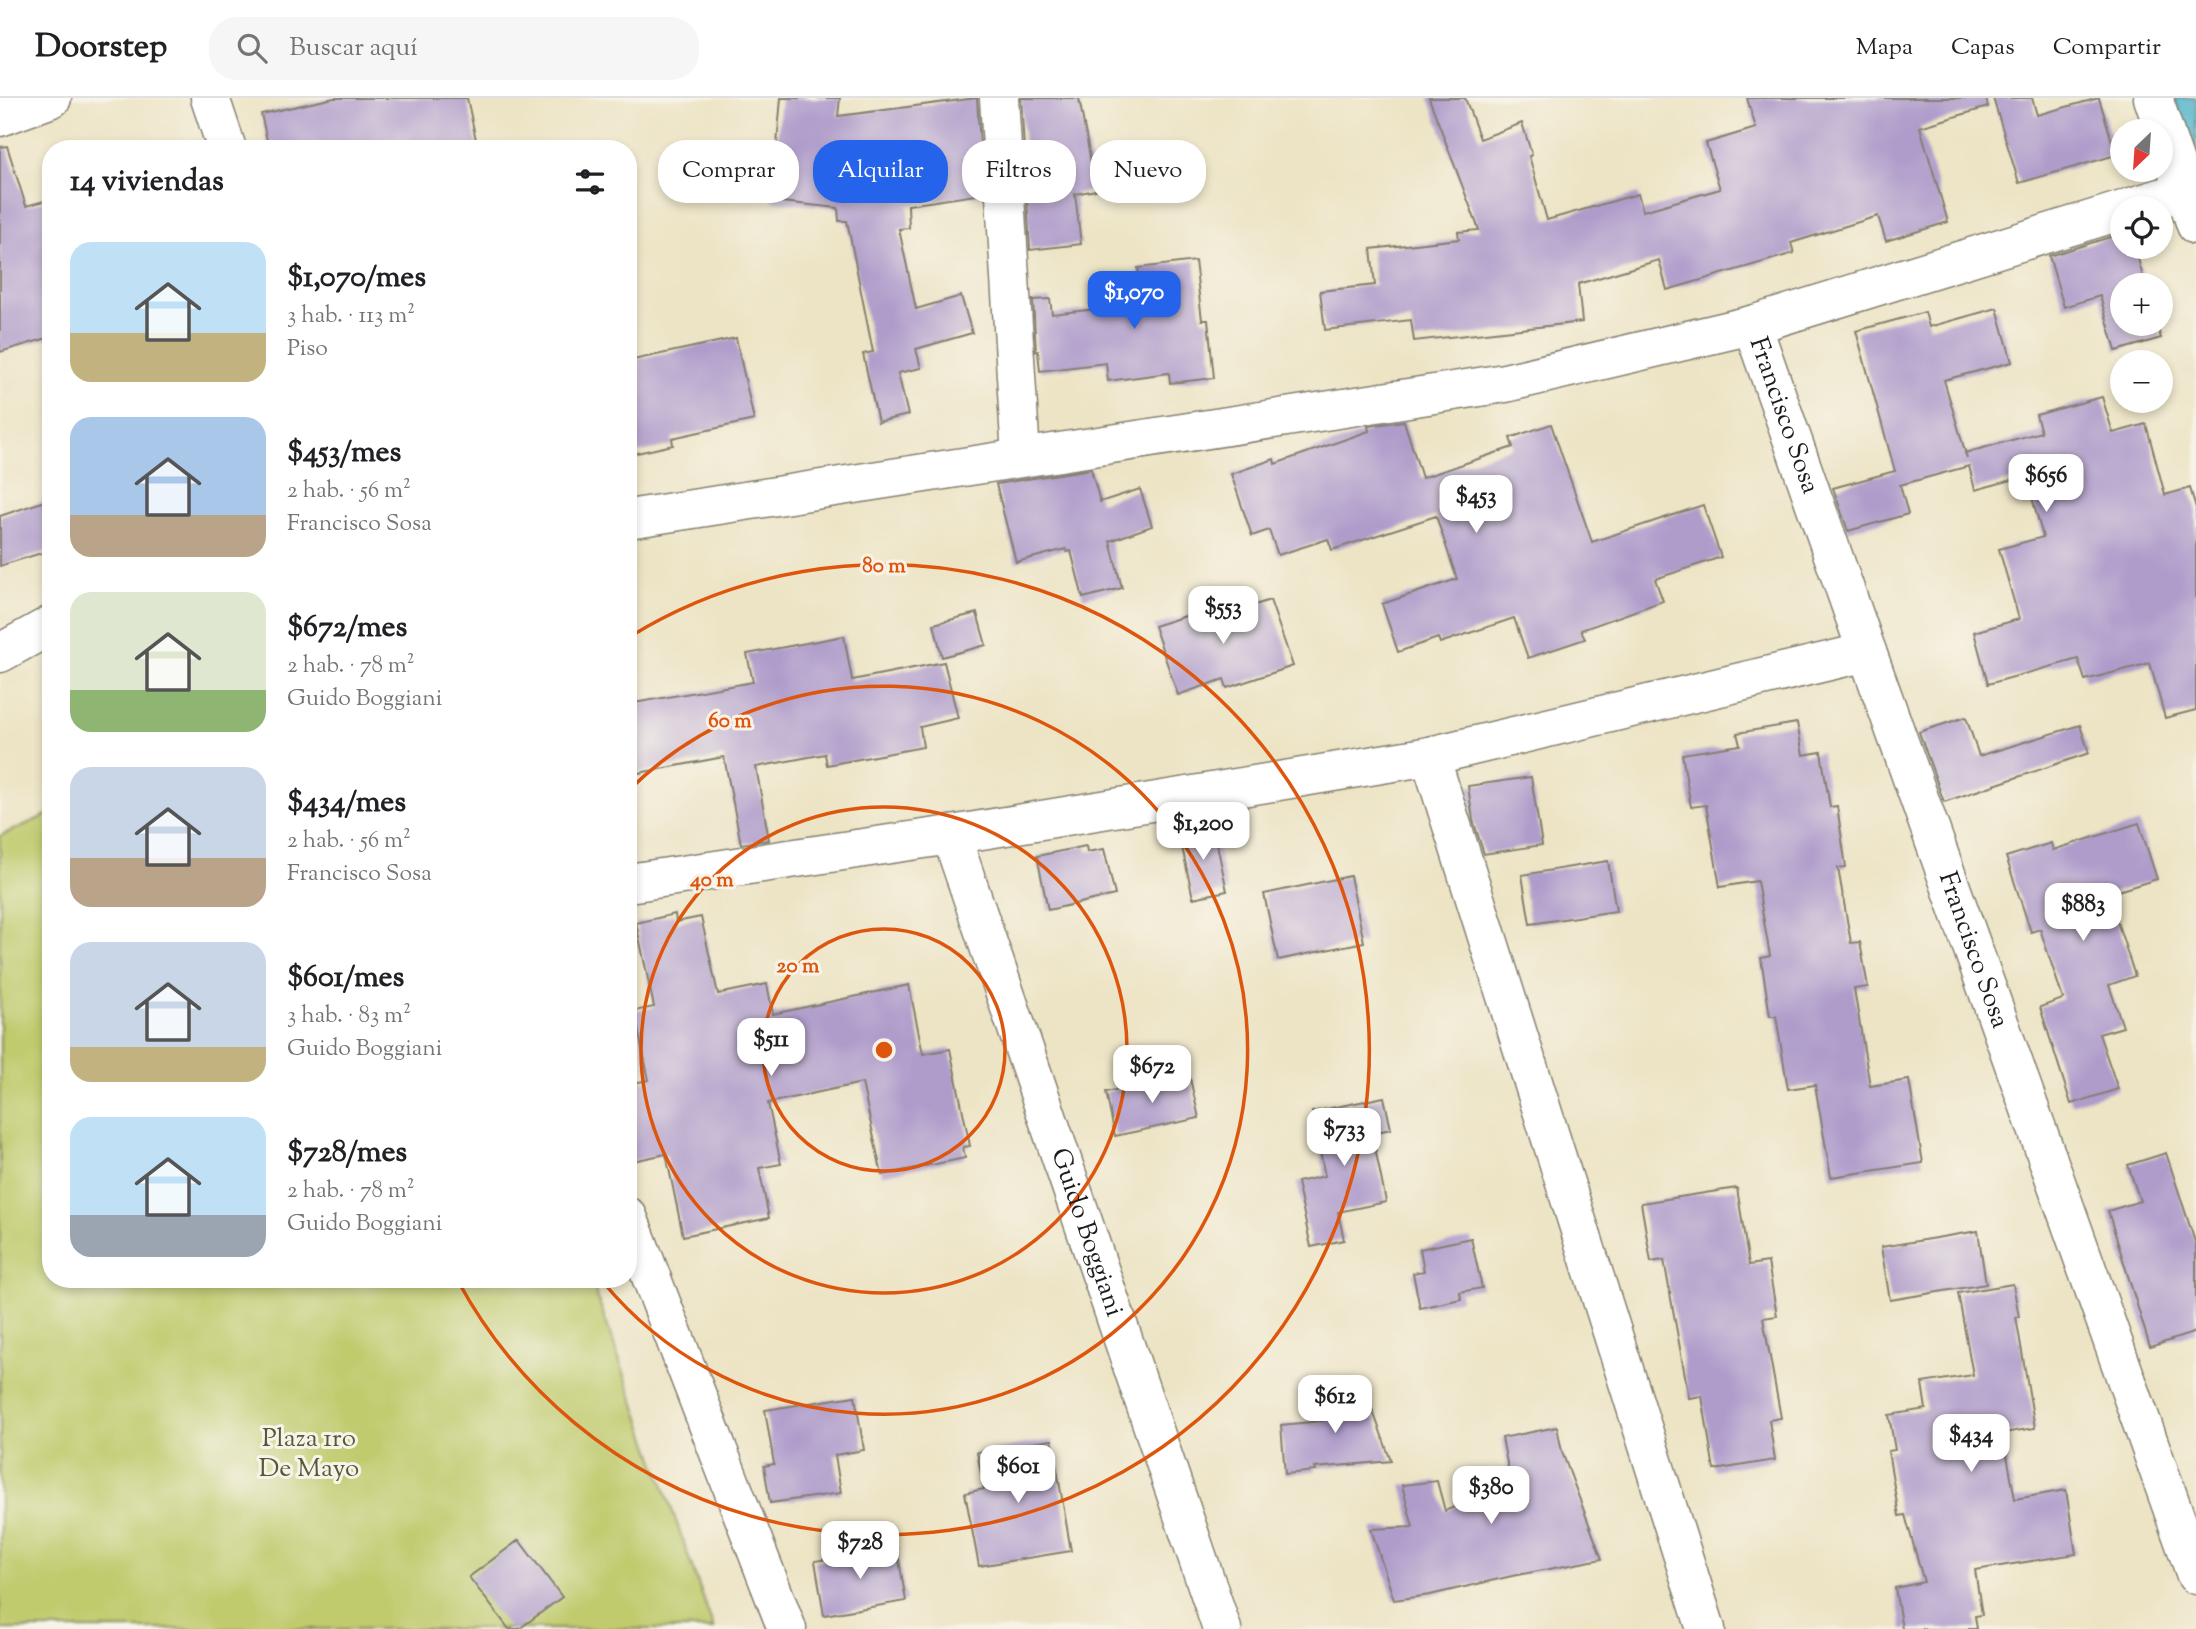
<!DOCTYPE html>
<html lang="es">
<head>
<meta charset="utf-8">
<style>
  :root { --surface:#fff; --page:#f6f6f6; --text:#202124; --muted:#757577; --line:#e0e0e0; --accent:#2563eb }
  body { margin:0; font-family:"Sorts Mill Goudy",serif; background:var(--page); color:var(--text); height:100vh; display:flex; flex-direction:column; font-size:26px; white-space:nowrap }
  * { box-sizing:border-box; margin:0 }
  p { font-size:23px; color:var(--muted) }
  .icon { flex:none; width:38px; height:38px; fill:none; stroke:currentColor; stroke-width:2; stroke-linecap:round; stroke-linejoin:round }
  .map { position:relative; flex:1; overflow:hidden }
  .details { position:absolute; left:42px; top:42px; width:595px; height:1148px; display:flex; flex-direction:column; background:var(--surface); border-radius:28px; box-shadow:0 4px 10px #0003 }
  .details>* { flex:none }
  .guide { position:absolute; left:658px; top:42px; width:665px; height:63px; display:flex; gap:14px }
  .needle { width:46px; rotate:205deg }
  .tools { position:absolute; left:2110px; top:21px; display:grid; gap:14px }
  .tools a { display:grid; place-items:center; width:63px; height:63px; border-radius:50%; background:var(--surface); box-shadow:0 4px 10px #0003; font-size:35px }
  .price { position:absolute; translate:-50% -60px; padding:0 16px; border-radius:14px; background:#fff; color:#222; font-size:23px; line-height:46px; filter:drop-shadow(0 2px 4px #0008) }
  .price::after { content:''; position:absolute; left:50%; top:42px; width:21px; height:16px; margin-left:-10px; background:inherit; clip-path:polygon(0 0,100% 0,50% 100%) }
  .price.on { background:var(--accent); color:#fff }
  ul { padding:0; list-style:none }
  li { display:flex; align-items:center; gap:21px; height:175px; padding:0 28px }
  li span { display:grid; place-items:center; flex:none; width:196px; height:140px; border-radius:21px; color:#555 }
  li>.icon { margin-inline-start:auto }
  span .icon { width:84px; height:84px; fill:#fffc; stroke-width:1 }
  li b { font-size:30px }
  h2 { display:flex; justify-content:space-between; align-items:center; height:84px; padding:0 28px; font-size:30px }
  .pill { padding:0 24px; border-radius:28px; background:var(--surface); box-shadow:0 4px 10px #0003; font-size:24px; line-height:63px }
  .pill.on { background:var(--accent); color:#fff }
  header { display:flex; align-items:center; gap:42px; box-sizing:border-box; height:98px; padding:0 35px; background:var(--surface); border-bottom:2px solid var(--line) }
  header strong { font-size:33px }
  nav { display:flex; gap:38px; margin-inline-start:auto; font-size:24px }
  .search { width:490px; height:63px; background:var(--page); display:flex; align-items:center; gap:18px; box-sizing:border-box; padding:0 24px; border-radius:28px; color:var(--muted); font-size:26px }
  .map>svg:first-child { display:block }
  .green { fill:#bfcb6d; stroke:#6e7444; stroke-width:2 }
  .water { fill:#4ab1c8; stroke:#336672; stroke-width:2 }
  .building { fill:#af9ccb }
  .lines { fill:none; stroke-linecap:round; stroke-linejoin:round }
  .minor-casing { stroke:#848070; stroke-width:41 }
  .tertiary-casing { stroke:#848070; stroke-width:41 }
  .secondary-casing { stroke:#848070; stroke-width:41 }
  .minor { stroke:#fff; stroke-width:38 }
  .tertiary { stroke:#fff; stroke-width:38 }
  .secondary { stroke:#fff; stroke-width:38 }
  .ring { fill:none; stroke:#de560d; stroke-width:3.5 }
  .labels { text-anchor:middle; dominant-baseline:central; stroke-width:6; stroke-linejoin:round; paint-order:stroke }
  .street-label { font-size:26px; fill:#1c1c1c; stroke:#f7f3e8 }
  .park-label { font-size:26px; fill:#555938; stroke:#f7f3e8 }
  .centre { fill:#de560d; stroke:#f7f3e8; stroke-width:3.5 }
  .ring-label { font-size:21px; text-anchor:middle; font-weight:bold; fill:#de560d; stroke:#f7f3e8; stroke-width:6; stroke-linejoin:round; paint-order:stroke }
</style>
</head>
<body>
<header>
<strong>Doorstep</strong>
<div class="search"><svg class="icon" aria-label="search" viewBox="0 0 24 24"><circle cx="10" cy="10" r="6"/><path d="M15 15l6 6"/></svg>Buscar aquí</div>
<nav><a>Mapa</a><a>Capas</a><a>Compartir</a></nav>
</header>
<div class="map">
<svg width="2196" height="1531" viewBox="0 0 2196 1531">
  <rect width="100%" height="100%" fill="#f7f3e8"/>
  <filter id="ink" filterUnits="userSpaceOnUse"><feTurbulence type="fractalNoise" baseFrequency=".0143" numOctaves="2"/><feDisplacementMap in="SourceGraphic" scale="14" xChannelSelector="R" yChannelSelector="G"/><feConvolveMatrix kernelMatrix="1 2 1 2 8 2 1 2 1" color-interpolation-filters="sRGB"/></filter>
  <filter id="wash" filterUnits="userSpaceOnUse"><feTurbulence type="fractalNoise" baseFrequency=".00686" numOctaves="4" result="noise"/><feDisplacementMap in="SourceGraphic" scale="28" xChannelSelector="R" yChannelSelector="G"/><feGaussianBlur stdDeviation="1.57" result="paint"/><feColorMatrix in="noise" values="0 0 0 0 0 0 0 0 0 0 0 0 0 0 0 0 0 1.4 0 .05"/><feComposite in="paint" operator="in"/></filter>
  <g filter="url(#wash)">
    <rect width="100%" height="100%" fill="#ede4c5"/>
    <path class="green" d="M 51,715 L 51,1181 L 591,1181 L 714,1531 L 0,1531 L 0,738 Z"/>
    <path class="water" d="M 2174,0 L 2196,0 L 2196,59 L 2190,55 Z"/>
    <g id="blocks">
      <path class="building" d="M 334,0 L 467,0 L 478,51 L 269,51 L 261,16 Z
        M 781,0 L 840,0 L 838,18 L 977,0 L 983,96 L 908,107 L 909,130 L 899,131 L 916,211 L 961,198 L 972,235 L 916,251 L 921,270 L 898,275 L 908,317 L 878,324 L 863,256 L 873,254 L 847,123 L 839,123 L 838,110 L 772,103 Z
        M 1021,0 L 1079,0 L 1096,92 L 1075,96 L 1081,146 L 1030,152 Z
        M 1429,0 L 1465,0 L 1480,41 L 1522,25 L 1532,57 L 1529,58 L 1547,122 L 1638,96 L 1643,113 L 1720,91 L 1706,45 L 1756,30 L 1747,0 L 1986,0 L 1988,9 L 1920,29 L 1948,124 L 1886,143 L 1878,118 L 1791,145 L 1794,155 L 1667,192 L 1659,162 L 1578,186 L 1582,224 L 1414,243 L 1411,222 L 1325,232 L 1320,193 L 1375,187 L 1371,151 L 1459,141 L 1458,134 L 1479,132 Z
        M 1993,0 L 2032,0 L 2037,17 L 2099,0 L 2116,57 L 2019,85 Z
        M 7,48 L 26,108 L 51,101 L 51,239 L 0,254 L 0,49 Z
        M 2123,135 L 2123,149 L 2135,149 L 2145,187 L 2123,187 L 2123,226 L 2156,226 L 2161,240 L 2116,253 L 2100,198 L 2064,209 L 2049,158 Z
        M 1195,163 L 1202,222 L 1208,222 L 1214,280 L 1170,285 L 1169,275 L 1108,283 L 1106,265 L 1040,273 L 1038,253 L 1036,253 L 1033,202 L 1050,201 L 1052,216 L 1143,206 L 1138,170 Z
        M 1997,210 L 2012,264 L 1944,282 L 1967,360 L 1965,355 L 2041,334 L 2036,317 L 2102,299 L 2113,335 L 2146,326 L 2165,397 L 2190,390 L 2196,410 L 2196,612 L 2165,620 L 2150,565 L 2085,582 L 2078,561 L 1988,586 L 1974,534 L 2019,521 L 1999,451 L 2043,439 L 2026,378 L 1975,392 L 1969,368 L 1900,387 L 1908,416 L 1848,433 L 1833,390 L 1895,373 L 1856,233 L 1925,214 L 1929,229 Z
        M 736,240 L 754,322 L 672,340 L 673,347 L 628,357 L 628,263 Z
        M 1404,323 L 1422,380 L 1513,349 L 1510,340 L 1551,326 L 1592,444 L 1703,407 L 1721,459 L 1655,481 L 1663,503 L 1581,532 L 1585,541 L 1528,560 L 1514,520 L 1440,545 L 1438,540 L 1398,554 L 1382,506 L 1457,481 L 1436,418 L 1332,452 L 1328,441 L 1278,457 L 1269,432 L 1252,438 L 1231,376 L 1274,361 L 1275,366 L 1369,333 L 1368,328 Z
        M 1091,371 L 1100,404 L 1140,391 L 1152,428 L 1110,443 L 1122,490 L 1083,500 L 1071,453 L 1067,454 L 1066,451 L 1016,464 L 996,386 Z
        M 51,401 L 51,452 L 0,468 L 0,418 Z
        M 1270,502 L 1293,568 L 1227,590 L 1224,581 L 1178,597 L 1154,528 L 1227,505 L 1231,515 Z
        M 977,515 L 986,547 L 942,559 L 934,526 Z
        M 844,538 L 852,582 L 944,564 L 958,620 L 920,629 L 923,649 L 827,667 L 825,656 L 756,669 L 769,742 L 741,746 L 724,659 L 628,677 L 628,606 L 753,584 L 747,556 Z
        M 1966,619 L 1979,658 L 2080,627 L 2089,655 L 1944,704 L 1919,634 Z
        M 1797,625 L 1803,657 L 1821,654 L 1830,709 L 1837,708 L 1846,769 L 1838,770 L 1851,845 L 1860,844 L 1868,889 L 1854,891 L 1870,988 L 1909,982 L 1923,1065 L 1831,1079 L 1815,987 L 1788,991 L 1776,918 L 1770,918 L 1761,860 L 1770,858 L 1757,783 L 1720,789 L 1706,707 L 1691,709 L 1682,656 L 1740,647 L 1737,635 Z
        M 1531,679 L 1542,747 L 1484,756 L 1473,722 L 1468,688 Z
        M 2139,725 L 2157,781 L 2108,796 L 2135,878 L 2109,887 L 2123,929 L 2099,936 L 2118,991 L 2071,1006 L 2040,909 L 2063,901 L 2040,831 L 2031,834 L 2006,759 L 2051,745 L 2053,752 Z
        M 1213,728 L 1227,793 L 1193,800 L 1179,735 Z
        M 1086,748 L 1087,754 L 1104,751 L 1115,797 L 1048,812 L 1037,758 Z
        M 1608,763 L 1616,813 L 1530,826 L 1522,777 Z
        M 1350,778 L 1364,844 L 1278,862 L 1264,796 Z
        M 675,816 L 676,824 L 701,819 L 718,896 L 767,886 L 773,916 L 909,887 L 923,956 L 950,951 L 970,1048 L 963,1049 L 965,1060 L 882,1077 L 862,985 L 768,1005 L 781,1066 L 759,1070 L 769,1120 L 683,1138 L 666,1056 L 628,1064 L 628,986 L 649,982 L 634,913 L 654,909 L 636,825 Z
        M 1189,976 L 1199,1020 L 1115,1038 L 1106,994 Z
        M 1384,999 L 1391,1031 L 1372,1035 L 1386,1104 L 1338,1114 L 1344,1142 L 1311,1149 L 1297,1084 L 1325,1078 L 1312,1014 Z
        M 2166,1055 L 2196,1147 L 2196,1234 L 2150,1249 L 2108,1113 L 2140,1103 L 2128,1067 Z
        M 1737,1090 L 1749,1167 L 1768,1164 L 1777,1218 L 1763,1220 L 1781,1320 L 1769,1322 L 1775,1362 L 1714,1372 L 1702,1298 L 1689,1300 L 1664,1162 L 1651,1164 L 1641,1105 Z
        M 1978,1133 L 1986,1186 L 1890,1202 L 1881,1149 Z
        M 1471,1140 L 1482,1190 L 1460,1194 L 1461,1201 L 1420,1210 L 1413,1175 L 1424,1173 L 1420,1151 Z
        M 2013,1186 L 2019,1219 L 2016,1219 L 2035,1330 L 2003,1335 L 2015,1401 L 2066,1392 L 2076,1456 L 1975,1472 L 1982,1517 L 1975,1518 L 1977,1531 L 1902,1531 L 1895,1490 L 1924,1484 L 1905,1417 L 1899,1418 L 1888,1353 L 1895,1352 L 1889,1317 L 1926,1311 L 1922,1285 L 1973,1277 L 1958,1195 Z
        M 1365,1291 L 1391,1363 L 1315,1370 L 1316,1373 L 1285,1376 L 1281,1327 L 1323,1323 L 1312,1296 Z
        M 855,1298 L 864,1352 L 835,1357 L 841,1395 L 770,1405 L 764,1368 L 774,1366 L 765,1312 Z
        M 1557,1329 L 1562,1354 L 1602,1461 L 1512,1478 L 1430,1497 L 1394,1502 L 1371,1431 L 1413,1429 L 1402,1387 L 1437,1383 L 1445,1413 L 1511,1385 L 1502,1340 Z
        M 1052,1342 L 1071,1453 L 979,1468 L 965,1395 L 984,1391 L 977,1354 Z
        M 519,1442 L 562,1499 L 519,1531 L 509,1531 L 469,1479 Z
        M 897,1450 L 906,1503 L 824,1517 L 815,1463 Z"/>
    </g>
  </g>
  <g filter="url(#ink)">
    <use href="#blocks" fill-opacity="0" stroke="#848070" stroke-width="2"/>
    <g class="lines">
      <g class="minor-casing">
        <g id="minor">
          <path d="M 999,0 L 1021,359"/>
          <path d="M 2153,0 L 2196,127"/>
          <path d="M 0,19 L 52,0"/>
          <path d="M 1430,658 L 1706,1531"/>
          <path id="s1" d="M 951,737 L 1222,1531"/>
          <path d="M 628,785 L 951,737 L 1430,658 L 1867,554"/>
          <path d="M 628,1119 L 787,1531"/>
        </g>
      </g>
      <g class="tertiary-casing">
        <g id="tertiary">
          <path d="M 210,0 L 227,51"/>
          <path id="s2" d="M 1752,227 L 1867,554 L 2196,1477"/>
        </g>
      </g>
      <g class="secondary-casing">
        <path id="secondary" d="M 2128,110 L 2196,89
          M 628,421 L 1505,285 L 1752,227 L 2123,112
          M 0,555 L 51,527"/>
      </g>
      <use href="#minor" class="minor"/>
      <use href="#tertiary" class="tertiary"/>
      <use href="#secondary" class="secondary"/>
    </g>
  </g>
  <g class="ring">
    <circle cx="884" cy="952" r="121"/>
    <circle cx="884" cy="952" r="243"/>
    <path d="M629 692A364 364 0 1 1 603 1184"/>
    <path d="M631 538A485 485 0 1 1 458 1183"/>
  </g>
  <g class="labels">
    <g class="street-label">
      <text stroke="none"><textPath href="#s2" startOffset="96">Francisco Sosa</textPath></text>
      <text stroke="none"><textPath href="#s2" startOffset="663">Francisco Sosa</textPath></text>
      <text stroke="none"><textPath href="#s1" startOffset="420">Guido Boggiani</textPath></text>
    </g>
    <g class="park-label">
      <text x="309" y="1341">Plaza 1ro<tspan x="309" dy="30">De Mayo</tspan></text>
    </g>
  </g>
  <circle cx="884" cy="952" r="10" class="centre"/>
  <g class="ring-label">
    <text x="884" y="474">80 m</text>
    <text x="730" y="629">60 m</text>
    <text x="712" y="788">40 m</text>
    <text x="798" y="874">20 m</text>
  </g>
</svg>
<div class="tools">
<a><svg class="needle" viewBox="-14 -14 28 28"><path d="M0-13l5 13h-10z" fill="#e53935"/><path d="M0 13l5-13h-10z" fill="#757577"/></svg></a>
<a><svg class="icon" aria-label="locate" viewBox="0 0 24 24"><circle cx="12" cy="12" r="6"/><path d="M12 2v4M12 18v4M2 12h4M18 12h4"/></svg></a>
<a>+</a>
<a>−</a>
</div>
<b class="price on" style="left:1134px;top:233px">$1,070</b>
<b class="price" style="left:2046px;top:416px">$656</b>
<b class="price" style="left:1476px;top:437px">$453</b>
<b class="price" style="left:1223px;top:548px">$553</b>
<b class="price" style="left:1203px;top:764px">$1,200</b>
<b class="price" style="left:2083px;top:845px">$883</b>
<b class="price" style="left:771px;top:980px">$511</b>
<b class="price" style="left:1152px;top:1007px">$672</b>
<b class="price" style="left:1344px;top:1070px">$733</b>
<b class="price" style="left:1335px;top:1337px">$612</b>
<b class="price" style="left:1971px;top:1376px">$434</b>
<b class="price" style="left:1018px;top:1407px">$601</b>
<b class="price" style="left:1491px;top:1428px">$380</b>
<b class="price" style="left:860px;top:1483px">$728</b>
<div class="guide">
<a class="pill">Comprar</a>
<a class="pill on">Alquilar</a>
<a class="pill">Filtros</a>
<a class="pill">Nuevo</a>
</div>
<section class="details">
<h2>14 viviendas<svg class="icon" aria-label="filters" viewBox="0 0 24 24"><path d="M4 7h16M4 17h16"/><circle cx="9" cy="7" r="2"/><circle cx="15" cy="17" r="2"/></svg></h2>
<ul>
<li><span style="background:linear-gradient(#bfe0f5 65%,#c2b280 0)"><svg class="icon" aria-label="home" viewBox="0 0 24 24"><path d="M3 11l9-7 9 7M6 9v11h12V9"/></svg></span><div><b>$1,070/mes</b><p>3 hab. · 113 m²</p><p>Piso</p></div></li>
<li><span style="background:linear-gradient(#a9c7e8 70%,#b9a48a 0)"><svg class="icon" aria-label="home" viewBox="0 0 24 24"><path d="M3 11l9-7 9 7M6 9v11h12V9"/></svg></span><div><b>$453/mes</b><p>2 hab. · 56 m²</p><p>Francisco Sosa</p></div></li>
<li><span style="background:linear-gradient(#dfe7d0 70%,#8fb573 0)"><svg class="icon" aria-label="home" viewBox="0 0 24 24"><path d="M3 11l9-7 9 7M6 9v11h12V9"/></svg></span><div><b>$672/mes</b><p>2 hab. · 78 m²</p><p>Guido Boggiani</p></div></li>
<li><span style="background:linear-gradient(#c9d6e8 65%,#b9a48a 0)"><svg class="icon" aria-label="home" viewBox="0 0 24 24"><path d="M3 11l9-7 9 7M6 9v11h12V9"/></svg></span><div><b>$434/mes</b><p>2 hab. · 56 m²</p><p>Francisco Sosa</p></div></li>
<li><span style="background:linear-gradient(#c9d6e8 75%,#c2b280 0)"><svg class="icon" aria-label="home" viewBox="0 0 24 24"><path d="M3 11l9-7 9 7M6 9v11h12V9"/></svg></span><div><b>$601/mes</b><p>3 hab. · 83 m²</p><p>Guido Boggiani</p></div></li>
<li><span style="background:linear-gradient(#bfe0f5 70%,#9aa5b1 0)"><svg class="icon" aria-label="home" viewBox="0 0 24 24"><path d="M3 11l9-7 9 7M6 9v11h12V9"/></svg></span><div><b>$728/mes</b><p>2 hab. · 78 m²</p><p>Guido Boggiani</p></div></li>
</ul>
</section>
</div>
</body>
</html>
